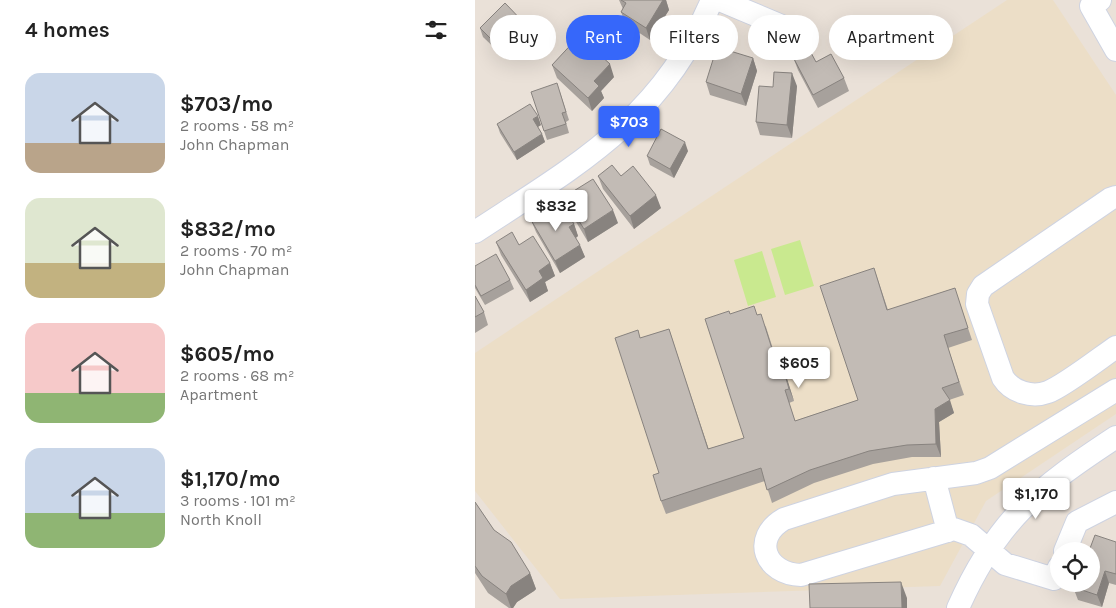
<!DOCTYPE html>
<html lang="en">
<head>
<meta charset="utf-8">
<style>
  :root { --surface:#fff; --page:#f2f2f2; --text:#222; --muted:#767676; --accent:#3667fa }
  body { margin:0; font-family:Karla,sans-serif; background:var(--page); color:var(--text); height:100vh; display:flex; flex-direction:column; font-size:19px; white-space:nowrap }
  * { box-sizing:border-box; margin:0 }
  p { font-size:16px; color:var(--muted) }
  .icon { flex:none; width:28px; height:28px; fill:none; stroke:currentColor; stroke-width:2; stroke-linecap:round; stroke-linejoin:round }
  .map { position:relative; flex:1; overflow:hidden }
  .panel { display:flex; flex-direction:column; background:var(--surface); width:475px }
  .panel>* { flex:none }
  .guide { position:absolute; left:15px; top:15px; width:475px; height:45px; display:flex; gap:10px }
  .tools { position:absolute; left:575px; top:542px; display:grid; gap:10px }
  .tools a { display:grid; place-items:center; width:50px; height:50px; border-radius:50%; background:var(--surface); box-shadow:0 5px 20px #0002; font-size:25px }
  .price { position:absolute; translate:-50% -42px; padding:0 11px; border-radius:5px; background:#fff; color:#222; font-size:16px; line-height:32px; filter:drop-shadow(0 1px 2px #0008) }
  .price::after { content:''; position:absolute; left:50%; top:30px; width:15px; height:11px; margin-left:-8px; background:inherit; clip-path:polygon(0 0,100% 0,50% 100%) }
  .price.current { background:var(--accent); color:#fff }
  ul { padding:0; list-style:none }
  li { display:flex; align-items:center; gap:15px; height:125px; padding:0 25px }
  li span { display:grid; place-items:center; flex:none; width:140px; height:100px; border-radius:15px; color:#555 }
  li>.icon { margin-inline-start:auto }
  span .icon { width:60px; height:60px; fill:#fffc; stroke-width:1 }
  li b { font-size:21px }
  h2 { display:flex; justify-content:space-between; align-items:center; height:60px; padding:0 25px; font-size:21px }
  .pill { padding:0 18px; border-radius:22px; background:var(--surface); box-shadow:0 5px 20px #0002; font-size:18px; line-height:45px }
  .pill.current { background:var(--accent); color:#fff }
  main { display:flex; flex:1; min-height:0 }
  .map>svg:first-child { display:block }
  .education { fill:#ecdec7 }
  .pitch { fill:#c9e98f }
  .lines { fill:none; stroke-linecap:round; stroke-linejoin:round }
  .minor-casing { stroke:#ced3e1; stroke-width:24 }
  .minor { stroke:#fff; stroke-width:22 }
  .wall { fill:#a7a19c }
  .shaded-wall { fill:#88837f }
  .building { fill:#c2bbb5; stroke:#88837f }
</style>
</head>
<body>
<main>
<section class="panel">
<h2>4 homes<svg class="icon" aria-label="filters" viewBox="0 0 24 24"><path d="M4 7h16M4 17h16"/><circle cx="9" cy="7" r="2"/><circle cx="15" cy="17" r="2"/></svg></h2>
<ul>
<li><span style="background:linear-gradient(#c9d6e8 70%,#b9a48a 0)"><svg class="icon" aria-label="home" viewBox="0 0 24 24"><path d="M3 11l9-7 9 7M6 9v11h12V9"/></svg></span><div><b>$703/mo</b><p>2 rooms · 58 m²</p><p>John Chapman</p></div></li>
<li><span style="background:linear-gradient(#dfe7d0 65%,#c2b280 0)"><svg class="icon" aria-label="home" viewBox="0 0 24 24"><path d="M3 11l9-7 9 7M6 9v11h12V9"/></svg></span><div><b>$832/mo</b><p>2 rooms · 70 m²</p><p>John Chapman</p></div></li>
<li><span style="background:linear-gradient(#f6c9c9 70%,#8fb573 0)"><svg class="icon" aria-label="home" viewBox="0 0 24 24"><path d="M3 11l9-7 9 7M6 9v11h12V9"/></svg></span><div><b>$605/mo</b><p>2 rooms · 68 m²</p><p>Apartment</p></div></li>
<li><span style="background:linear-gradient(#c9d6e8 65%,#8fb573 0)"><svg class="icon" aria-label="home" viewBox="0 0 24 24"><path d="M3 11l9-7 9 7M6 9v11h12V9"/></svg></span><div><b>$1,170/mo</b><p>3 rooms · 101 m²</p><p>North Knoll</p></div></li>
</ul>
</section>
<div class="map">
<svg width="641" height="608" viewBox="0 0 641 608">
  <rect width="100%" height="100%" fill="#eae1d8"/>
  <path class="education" d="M 532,0 L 578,0 L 641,95 L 641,414 L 511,501 L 465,586 L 85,599 L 0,491 L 0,353 Z"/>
  <path class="pitch" d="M 325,240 L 339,286 L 310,295 L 296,249 Z
    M 287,251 L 301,297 L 273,306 L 259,260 Z"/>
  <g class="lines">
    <g class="minor-casing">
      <path id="minor" d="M 245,0 L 309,27
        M 625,0 L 616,6 L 641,50
        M 641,197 L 635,199 L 508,286 L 503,294 L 502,304 L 528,378 C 537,392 557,398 573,392 C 589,386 625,358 641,347
        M 0,232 C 102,165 187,119 237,0
        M 459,478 L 473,531
        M 590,551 L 602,522 L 641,502
        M 584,567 L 579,579 L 530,564 L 496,535 L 479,529 L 326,575 C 290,574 276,538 309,519 L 418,484 L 501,473 L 515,468 L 641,390
        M 483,608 C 522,520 562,489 641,437"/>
    </g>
    <use href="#minor" class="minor"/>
  </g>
  <path class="wall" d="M 144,0 L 191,0 L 194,10 L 175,40 L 151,24 L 146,12 L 148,9 Z
    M 5,28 L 56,35 L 31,59 L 8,37 Z
    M 318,57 L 341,62 L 369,78 L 374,91 L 343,108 L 323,70 Z
    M 278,58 L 282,71 L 271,106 L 235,95 L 231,82 Z
    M 77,65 L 139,77 L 126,91 L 129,98 L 117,111 L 82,78 Z
    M 322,86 L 317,138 L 285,135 L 281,122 L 298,87 Z
    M 85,92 L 94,120 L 91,122 L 94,133 L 72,140 L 69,131 Z
    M 22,124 L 66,125 L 63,127 L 67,134 L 70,142 L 42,160 L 25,133 Z
    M 213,151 L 199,178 L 175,165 L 172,156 Z
    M 123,176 L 146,176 L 186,208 L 159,229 L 128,189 Z
    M 89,197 L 143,223 L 113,242 L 94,210 Z
    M 76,215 L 99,224 L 103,236 L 101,238 L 110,257 L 85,273 L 61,232 L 56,220 Z
    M 21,242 L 44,245 L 75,263 L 80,276 L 70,282 L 73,291 L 55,302 L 26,255 Z
    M 0,266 L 35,280 L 39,289 L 10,305 L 0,288 Z
    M 399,268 L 413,310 L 480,288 L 484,301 L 497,340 L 473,348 L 489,395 L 474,400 L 479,413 L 464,422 L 466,457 L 437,457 L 398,464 L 339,483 L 297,503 L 290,481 L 191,514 L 186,501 L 184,473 L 166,338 L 194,329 L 233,449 L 269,438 L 255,314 L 282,315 L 291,327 L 299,352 L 307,363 L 319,401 L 314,403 L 320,421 L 383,400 Z
    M 0,296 L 9,312 L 13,325 L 0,333 Z
    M 0,502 L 19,530 L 55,573 L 61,589 L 59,591 L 42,602 L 38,608 L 34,608 L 13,593 L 0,573 Z
    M 641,542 L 641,585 L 634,583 L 627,607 L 603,600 L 598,587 Z"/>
  <path class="shaded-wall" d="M 188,0 L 191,0 L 194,10 L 175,40 L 171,28 Z
    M 52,26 L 56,35 L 31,59 L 28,51 Z
    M 278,58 L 282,71 L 271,106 L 266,94 Z
    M 135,64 L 139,77 L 126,91 L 129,98 L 117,111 L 113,98 L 119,81 Z
    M 317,73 L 322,86 L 317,138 L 312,125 Z
    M 63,116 L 66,125 L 61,128 L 58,119 Z
    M 67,134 L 70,142 L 42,160 L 39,152 Z
    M 210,142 L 213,151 L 199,178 L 195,169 Z
    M 181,195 L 186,208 L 159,229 L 155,216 Z
    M 138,210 L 143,223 L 113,242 L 109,229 Z
    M 99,224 L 103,236 L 98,240 L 94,227 Z
    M 105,245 L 110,257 L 85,273 L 80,261 Z
    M 75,263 L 80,276 L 70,282 L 73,291 L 55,302 L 51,290 L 64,271 Z
    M 194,329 L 198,342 L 238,462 L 233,449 Z
    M 303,350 L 307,363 L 319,401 L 314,389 Z
    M 475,400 L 479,413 L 464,422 L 466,457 L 461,444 L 460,409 Z
    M 630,571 L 634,583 L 627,607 L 622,595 Z
    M 55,573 L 61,589 L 59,591 L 42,602 L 38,608 L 36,608 L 31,594 L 36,586 Z
    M 426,582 L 432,598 L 432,608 L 427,608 Z"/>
  <path class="building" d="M 146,0 L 188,0 L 171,28 L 146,12 L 151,3 Z
    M 30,3 L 52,26 L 28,51 L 5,28 Z
    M 104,36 L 135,64 L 119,81 L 124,86 L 113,98 L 77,65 Z
    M 242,47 L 278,58 L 266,94 L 231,82 Z
    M 334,49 L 341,62 L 356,54 L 369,78 L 338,95 L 318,57 Z
    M 299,72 L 317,73 L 312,125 L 281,122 L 284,86 L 298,87 Z
    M 82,83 L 91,112 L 87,113 L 91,124 L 69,131 L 56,92 Z
    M 55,104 L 63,116 L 58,119 L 67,134 L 39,152 L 22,124 Z
    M 186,129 L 210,142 L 195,169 L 172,156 Z
    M 137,165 L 146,176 L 158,166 L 181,195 L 155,216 L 123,176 Z
    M 118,179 L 138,210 L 109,229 L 89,197 Z
    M 88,207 L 99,224 L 94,227 L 105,245 L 80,261 L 56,220 L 72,209 L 76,215 Z
    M 37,232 L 44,245 L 58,236 L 75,263 L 64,271 L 68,278 L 51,290 L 21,242 Z
    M 21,254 L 35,280 L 6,296 L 0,285 L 0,266 Z
    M 399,268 L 412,310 L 480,288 L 493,328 L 469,335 L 484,382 L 467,388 L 475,400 L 460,409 L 461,444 L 432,445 L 394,451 L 335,470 L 292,490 L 286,468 L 186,501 L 178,475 L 184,473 L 140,338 L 163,330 L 165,338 L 194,329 L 233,449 L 269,438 L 230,319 L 254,311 L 255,314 L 279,306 L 282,315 L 286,314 L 298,352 L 303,350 L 314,389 L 310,390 L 320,421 L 383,400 L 345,286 Z
    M 0,296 L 9,312 L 0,317 Z
    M 0,502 L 19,530 L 36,542 L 55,573 L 53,575 L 36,586 L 31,594 L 7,576 L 0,566 Z
    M 620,535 L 641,542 L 641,574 L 630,571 L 622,595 L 598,587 L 599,584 L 616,584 L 616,551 L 614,551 Z
    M 426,582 L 427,608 L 335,608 L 334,584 Z"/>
</svg>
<div class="tools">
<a><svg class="icon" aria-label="locate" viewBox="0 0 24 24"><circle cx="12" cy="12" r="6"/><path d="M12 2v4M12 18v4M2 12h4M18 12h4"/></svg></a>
</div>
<b class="price current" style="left:154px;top:148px">$703</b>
<b class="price" style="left:81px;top:232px">$832</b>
<b class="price" style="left:324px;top:389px">$605</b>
<b class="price" style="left:561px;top:520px">$1,170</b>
<div class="guide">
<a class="pill">Buy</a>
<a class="pill current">Rent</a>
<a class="pill">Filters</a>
<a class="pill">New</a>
<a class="pill">Apartment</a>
</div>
</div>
</main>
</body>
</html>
